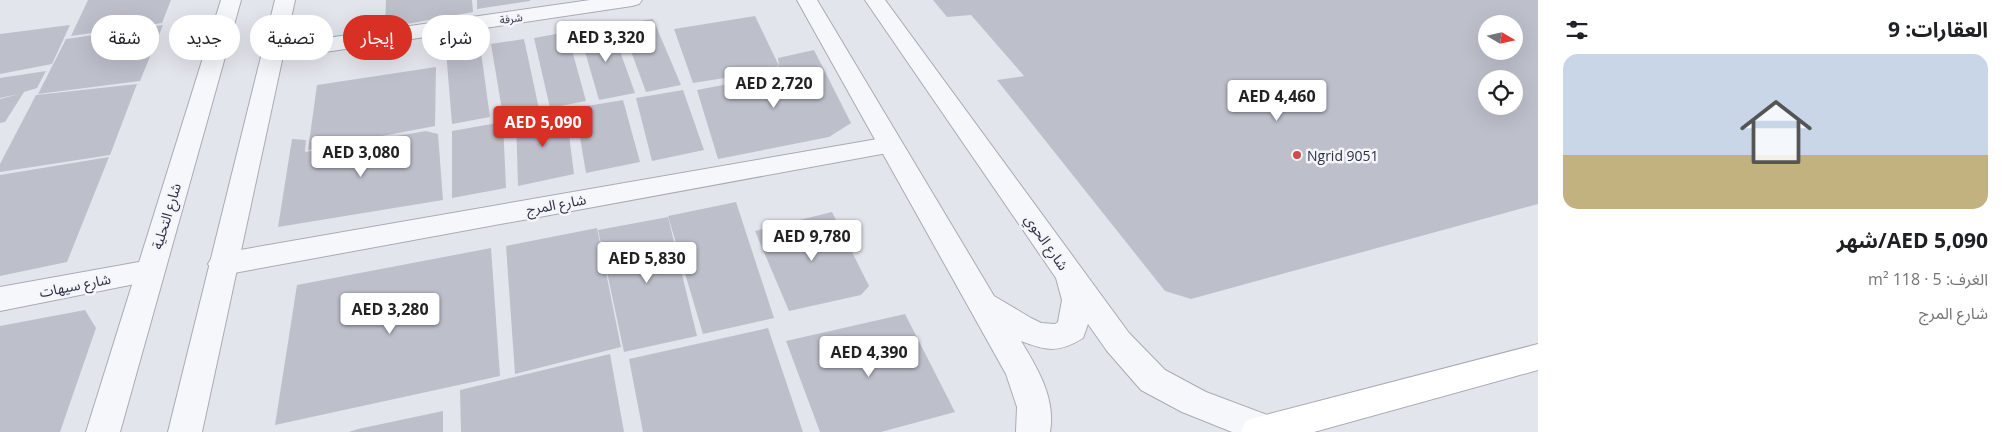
<!DOCTYPE html>
<html lang="ar">
<head>
<meta charset="utf-8">
<style>
  :root { --surface:#fff; --page:#f2f2f2; --text:#202124; --muted:#757577; --accent:#d93025 }
  body { margin:0; font-family:"Open Sans","Noto Sans Arabic",sans-serif; background:var(--page); color:var(--text); direction:rtl; height:100vh; display:flex; flex-direction:column; font-size:19px; white-space:nowrap }
  * { box-sizing:border-box; margin:0 }
  p { font-size:16px; color:var(--muted) }
  .icon { flex:none; width:28px; height:28px; fill:none; stroke:currentColor; stroke-width:2; stroke-linecap:round; stroke-linejoin:round }
  .map { position:relative; flex:1; overflow:hidden; direction:ltr }
  .side { display:flex; flex-direction:column; background:var(--surface); width:475px }
  .side>* { flex:none }
  .guide { position:absolute; left:15px; top:15px; width:475px; height:45px; direction:rtl; display:flex; gap:10px }
  .needle { width:32px; rotate:99deg }
  .buttons { position:absolute; left:1478px; top:15px; display:grid; gap:10px }
  .buttons a { display:grid; place-items:center; width:45px; height:45px; border-radius:50%; background:var(--surface); box-shadow:0 5px 20px #0002; font-size:25px }
  .price { position:absolute; translate:-50% -42px; padding:0 11px; border-radius:5px; background:#fff; color:#222; font-size:16px; line-height:32px; filter:drop-shadow(0 1px 2px #0008) }
  .price::after { content:''; position:absolute; left:50%; top:30px; width:15px; height:11px; margin-left:-8px; background:inherit; clip-path:polygon(0 0,100% 0,50% 100%) }
  .price.selected { background:var(--accent); color:#fff }
  ul { padding:0; list-style:none }
  li { display:grid; align-content:center; gap:10px; height:265px; padding:0 25px }
  li span { display:grid; place-items:center; height:155px; border-radius:15px; color:#555 }
  li>.icon { margin-inline-start:auto }
  span .icon { width:90px; height:90px; fill:#fffc; stroke-width:1 }
  li b { font-size:21px }
  h2 { display:flex; justify-content:space-between; align-items:center; height:60px; padding:0 25px; font-size:21px }
  .pill { padding:0 18px; border-radius:22px; background:var(--surface); box-shadow:0 5px 20px #0002; font-size:18px; line-height:45px }
  .pill.selected { background:var(--accent); color:#fff }
  main { display:flex; flex:1; min-height:0 }
  .map>svg:first-child { display:block }
  .building { fill:#bdc0cb; fill-rule:evenodd }
  .lines { fill:none; stroke-linecap:round; stroke-linejoin:round }
  .minor-casing { stroke:#a8abb6; stroke-width:2 }
  .tertiary-casing { stroke:#a8abb6; stroke-width:2 }
  .secondary-casing { stroke:#a8abb6; stroke-width:2 }
  .minor { fill:#f6f7fa; fill-rule:evenodd }
  .tertiary { fill:#f6f7fa; fill-rule:evenodd }
  .secondary { fill:#fff; fill-rule:evenodd }
  .poi-dot { fill:#d14b48; stroke:#f3f5f9; stroke-width:2 }
  .labels { text-anchor:middle; dominant-baseline:central; stroke-width:5; stroke-linejoin:round; paint-order:stroke }
  .far-street-label { font-size:11px; fill:#2b2f44; stroke:#f3f5f9 }
  .poi-label { font-size:14px; fill:#2b2f44; stroke:#f3f5f9; text-anchor:start }
  .street-label { font-size:14px; fill:#2b2f44; stroke:#f3f5f9 }
</style>
</head>
<body>
<main>
<section class="side">
<h2>العقارات: 9<svg class="icon" aria-label="filters" viewBox="0 0 24 24"><path d="M4 7h16M4 17h16"/><circle cx="9" cy="7" r="2"/><circle cx="15" cy="17" r="2"/></svg></h2>
<ul>
<li><span style="background:linear-gradient(#c9d6e8 65%,#c2b280 0)"><svg class="icon" aria-label="home" viewBox="0 0 24 24"><path d="M3 11l9-7 9 7M6 9v11h12V9"/></svg></span><div><b>AED 5,090/شهر</b><p>الغرف: 5 · 118 m²</p><p>شارع المرج</p></div></li>
</ul>
</section>
<div class="map">
<svg width="1538" height="432" viewBox="0 0 1538 432">
  <rect width="100%" height="100%" fill="#e3e5ec"/>
  <path class="building" d="M 88,0 L 171,0 L 162,23 L 71,36 Z
    M 386,0 L 472,0 L 473,12 L 385,28 Z
    M 477,0 L 530,0 L 530,1 L 477,9 Z
    M 933,0 L 1538,0 L 1538,204 L 1191,299 L 1165,291 L 997,80 L 1024,76 L 971,15 L 947,17 ZM 1486,24 L 1514,24 L 1514,51 L 1486,51 ZM 1486,79 L 1514,79 L 1514,106 L 1486,106 Z
    M 755,16 L 779,66 L 737,76 L 693,83 L 674,29 Z
    M 653,19 L 681,85 L 646,92 L 621,24 Z
    M 70,25 L 52,64 L 0,74 L 0,34 Z
    M 163,25 L 140,81 L 38,94 L 66,39 Z
    M 611,26 L 635,93 L 599,100 L 579,31 Z
    M 567,32 L 586,101 L 550,108 L 534,38 Z
    M 524,39 L 539,109 L 503,116 L 491,44 Z
    M 480,45 L 490,117 L 452,124 L 446,51 Z
    M 814,50 L 851,123 L 829,137 L 718,159 L 697,90 L 780,74 L 778,58 Z
    M 436,67 L 435,126 L 308,150 L 317,85 Z
    M 46,71 L 37,88 L 24,92 L 5,122 L 0,123 L 0,99 L 19,94 L 0,98 L 0,78 Z
    M 137,84 L 110,155 L 0,172 L 0,164 L 36,95 Z
    M 683,90 L 704,150 L 652,161 L 636,98 Z
    M 623,100 L 640,162 L 586,173 L 575,108 Z
    M 566,111 L 574,174 L 518,186 L 516,119 Z
    M 503,122 L 506,188 L 452,198 L 452,131 Z
    M 426,131 L 438,134 L 443,200 L 278,227 L 292,139 L 306,140 L 305,152 Z
    M 109,157 L 67,262 L 0,276 L 0,175 Z
    M 736,202 L 774,318 L 703,334 L 668,216 Z
    M 832,212 L 869,286 L 861,295 L 789,311 L 755,231 Z
    M 668,217 L 697,336 L 624,352 L 598,230 Z
    M 597,228 L 621,347 L 515,374 L 506,246 Z
    M 491,248 L 500,376 L 275,425 L 297,285 Z
    M 85,310 L 96,328 L 60,432 L 0,432 L 0,326 Z
    M 905,314 L 955,412 L 881,432 L 820,432 L 786,341 Z
    M 768,328 L 803,432 L 643,432 L 629,359 Z
    M 610,354 L 624,432 L 461,432 L 460,390 Z
    M 443,411 L 443,432 L 349,432 L 358,429 Z"/>
  <g class="lines">
    <g class="minor-casing">
      <path id="minor" d="M 590,0 L 642,0 L 639,4 L 632,6 L 272,60 L 264,58 L 261,53 L 264,48 L 272,46 Z
        M 889,137 L 898,139 L 902,145 L 898,151 L 223,275 L 213,272 L 208,264 L 213,256 L 223,253 Z
        M 150,260 L 160,263 L 165,271 L 160,279 L 0,311 L 0,287 Z"/>
    </g>
    <g class="tertiary-casing">
      <path id="tertiary" d="M 221,0 L 241,0 L 120,432 L 86,432 Z
        M 275,0 L 295,0 L 202,432 L 168,432 Z
        M 797,0 L 817,0 L 994,296 L 1031,318 L 1041,323 L 1055,324 L 1058,322 L 1062,300 L 1056,278 L 865,0 L 885,0 L 1129,333 L 1165,370 L 1206,392 L 1278,419 L 1282,432 L 1232,432 L 1182,412 L 1141,390 L 1107,351 L 1088,324 L 1083,338 C 1059,353 1047,351 1021,341 C 1038,369 1056,399 1050,432 L 1016,432 L 1017,407 L 1006,374 Z"/>
    </g>
    <g class="secondary-casing">
      <path id="secondary" d="M 1538,344 L 1538,370 L 1314,432 L 1241,432 L 1246,421 L 1258,417 Z"/>
    </g>
    <use href="#minor" class="minor"/>
    <use href="#tertiary" class="tertiary"/>
    <use href="#secondary" class="secondary"/>
  </g>
  <circle class="poi-dot" cx="1297" cy="155" r="5"/>
  <g class="labels">
    <g class="far-street-label">
      <text transform="translate(511 18) rotate(-8)">شرفة</text>
    </g>
    <g class="poi-label">
      <text x="1307" y="155">Ngrid 9051</text>
    </g>
    <g class="street-label">
      <text transform="translate(556 204) rotate(-10)">شارع المرج</text>
      <text transform="translate(166 216) rotate(-73)">شارع التحلية</text>
      <text transform="translate(1047 242) rotate(55)">شارع الحوي</text>
      <text transform="translate(75 285) rotate(-11)">شارع سيهات</text>
    </g>
  </g>
</svg>
<div class="buttons">
<a><svg class="needle" viewBox="-14 -14 28 28"><path d="M0-13l5 13h-10z" fill="#e53935"/><path d="M0 13l5-13h-10z" fill="#757577"/></svg></a>
<a><svg class="icon" aria-label="locate" viewBox="0 0 24 24"><circle cx="12" cy="12" r="6"/><path d="M12 2v4M12 18v4M2 12h4M18 12h4"/></svg></a>
</div>
<b class="price" style="left:606px;top:63px">AED 3,320</b>
<b class="price" style="left:774px;top:109px">AED 2,720</b>
<b class="price" style="left:1277px;top:122px">AED 4,460</b>
<b class="price selected" style="left:543px;top:148px">AED 5,090</b>
<b class="price" style="left:361px;top:178px">AED 3,080</b>
<b class="price" style="left:812px;top:262px">AED 9,780</b>
<b class="price" style="left:647px;top:284px">AED 5,830</b>
<b class="price" style="left:390px;top:335px">AED 3,280</b>
<b class="price" style="left:869px;top:378px">AED 4,390</b>
<div class="guide">
<a class="pill">شراء</a>
<a class="pill selected">إيجار</a>
<a class="pill">تصفية</a>
<a class="pill">جديد</a>
<a class="pill">شقة</a>
</div>
</div>
</main>
</body>
</html>
